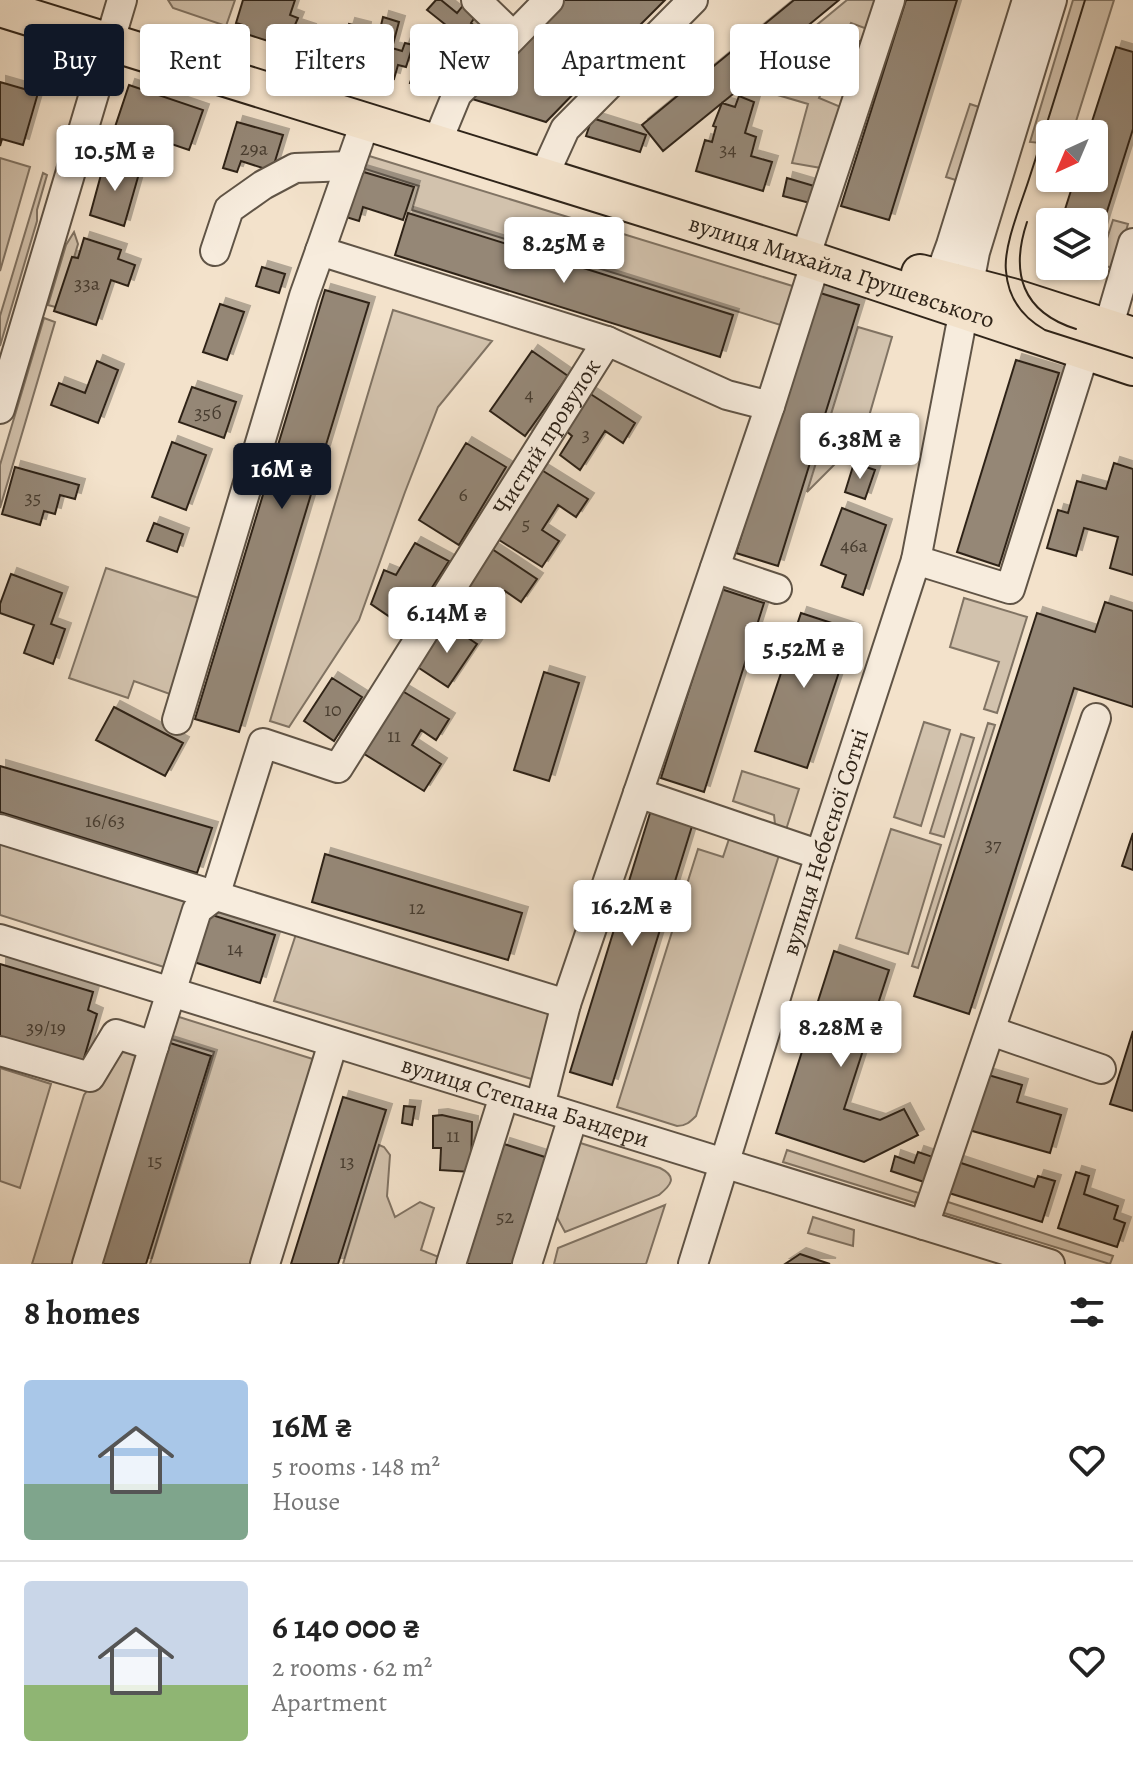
<!DOCTYPE html>
<html lang="en">
<head>
<meta charset="utf-8">
<style>
  :root { --surface:#fff; --page:#f6f6f6; --text:#222; --muted:#767676; --line:#e0e0e0; --accent:#111827 }
  body { margin:0; font-family:Alegreya,serif; background:var(--page); color:var(--text); height:100vh; display:flex; flex-direction:column; font-size:30px; white-space:nowrap }
  * { box-sizing:border-box; margin:0 }
  p { font-size:26px; color:var(--muted) }
  .icon { flex:none; width:44px; height:44px; fill:none; stroke:currentColor; stroke-width:2; stroke-linecap:round; stroke-linejoin:round }
  .map { position:relative; height:1264px; overflow:hidden }
  .drawer { display:flex; flex-direction:column; background:var(--surface); flex:1 }
  .drawer>* { flex:none }
  .hud { position:absolute; left:24px; top:24px; width:1086px; height:72px; display:flex; gap:16px }
  .needle { width:52px; rotate:224deg }
  .controls { position:absolute; left:1036px; top:120px; display:grid; gap:16px }
  .controls a { display:grid; place-items:center; width:72px; height:72px; border-radius:8px; background:var(--surface); box-shadow:0 2px 6px #0004; font-size:40px }
  .price { position:absolute; translate:-50% -68px; padding:0 18px; border-radius:8px; background:#fff; color:#222; font-size:26px; line-height:52px; filter:drop-shadow(0 2px 4px #0008) }
  .price::after { content:''; position:absolute; left:50%; top:48px; width:24px; height:18px; margin-left:-12px; background:inherit; clip-path:polygon(0 0,100% 0,50% 100%) }
  .price.on { background:var(--accent); color:#fff }
  ul { padding:0; list-style:none }
  li { display:flex; align-items:center; gap:24px; height:200px; padding:0 24px }
  li+li { border-top:2px solid var(--line) }
  li span { display:grid; place-items:center; flex:none; width:224px; height:160px; border-radius:8px; color:#555 }
  li>.icon { margin-inline-start:auto }
  span .icon { width:96px; height:96px; fill:#fffc; stroke-width:1 }
  li b { font-size:34px }
  h2 { display:flex; justify-content:space-between; align-items:center; height:96px; padding:0 24px; font-size:34px }
  .chip { padding:0 28px; border-radius:8px; background:var(--surface); box-shadow:0 2px 6px #0004; font-size:28px; line-height:72px }
  .chip.on { background:var(--accent); color:#fff }
  .map>svg:first-child { display:block }
  .green { fill:#d2c2ad; stroke:#807363; stroke-width:2 }
  .building { fill:#958776; stroke:#2f2419; stroke-width:2; filter:url(#shadow) }
  .lines { fill:none; stroke-linecap:round; stroke-linejoin:round }
  .minor-casing { stroke:#605446; stroke-width:32 }
  .major-casing { stroke:#2f2419; stroke-width:40 }
  .minor { stroke:#f7ecdd; stroke-width:28 }
  .major { stroke:#f3e2cb; stroke-width:36 }
  .tram { stroke:#2f2419; stroke-width:2 }
  .labels { text-anchor:middle; dominant-baseline:central; stroke-width:7; stroke-linejoin:round; paint-order:stroke }
  .number-label { font-size:20px; fill:#483d30 }
  .street-label { font-size:24px; fill:#2f2419; stroke:#f7ecdd }
</style>
</head>
<body>
<div class="map">
<svg width="1133" height="1264" viewBox="0 0 1133 1264">
  <defs>
    <filter id="shadow"><feDropShadow dx="6" dy="-6" stdDeviation="0" flood-color="#0004"/></filter>
  </defs>
  <rect width="100%" height="100%" fill="#f3e2cb"/>
  <filter id="stains"><feTurbulence type="fractalNoise" baseFrequency=".0025" numOctaves="4"/><feColorMatrix values="0 0 0 0 .2 0 0 0 0 .09 0 0 0 0 .02 0 0 0 .5 -.17"/></filter>
  <radialGradient id="worn" r=".72"><stop offset=".6" stop-color="#630" stop-opacity="0"/><stop offset="1" stop-color="#630" stop-opacity=".3"/></radialGradient>
  <path class="green" d="M 168,0 L 235,0 L 226,26 L 173,8 Z
    M 847,0 L 881,0 L 870,30 L 851,23 L 845,35 L 864,43 L 845,95 L 823,89 L 819,98 L 848,110 L 827,169 L 792,163 L 808,104 L 744,85 Z
    M 1073,0 L 1114,0 L 1072,134 L 1050,134 L 1050,144 L 1030,142 Z
    M 970,104 L 982,108 L 959,181 L 946,177 Z
    M 366,155 L 799,288 L 787,327 L 412,210 L 419,186 L 359,167 Z
    M 0,158 L 30,167 L 0,271 Z
    M 43,173 L 47,175 L 37,210 L 37,221 L 0,346 L 0,316 Z
    M 1113,220 L 1128,224 L 1115,269 L 1094,262 L 1094,247 L 1104,248 Z
    M 74,232 L 78,244 L 59,308 L 48,305 L 66,245 Z
    M 393,310 L 492,341 L 438,407 L 405,492 L 359,620 L 289,727 L 270,721 Z
    M 44,318 L 55,322 L 0,508 L 0,465 Z
    M 858,327 L 892,337 L 865,430 L 859,440 L 807,492 Z
    M 106,568 L 205,600 L 178,697 L 134,681 L 128,698 L 69,678 Z
    M 964,598 L 1027,617 L 997,713 L 984,709 L 999,662 L 950,647 Z
    M 924,722 L 950,730 L 921,826 L 894,817 Z
    M 988,723 L 995,725 L 918,968 L 912,966 Z
    M 961,734 L 974,738 L 944,837 L 930,833 Z
    M 742,771 L 799,789 L 784,836 L 776,833 L 774,815 L 733,801 Z
    M 891,829 L 941,845 L 908,954 L 856,938 Z
    M 731,833 L 780,852 L 696,1116 C 690,1122 686,1126 677,1126 L 617,1107 L 698,849 L 723,857 Z
    M 0,835 L 190,895 L 167,968 L 0,915 Z
    M 298,928 L 550,1011 L 538,1081 L 274,1001 Z
    M 176,1016 L 319,1061 L 258,1264 L 150,1264 L 214,1052 L 168,1038 Z
    M 118,1049 L 139,1055 L 74,1264 L 32,1264 L 84,1095 Z
    M 0,1068 L 51,1084 L 20,1188 L 0,1181 Z
    M 574,1141 L 660,1168 C 678,1177 671,1185 659,1195 L 565,1232 L 552,1208 Z
    M 379,1145 L 384,1147 L 390,1155 L 387,1196 L 395,1217 L 420,1202 L 434,1208 L 421,1250 L 439,1257 L 437,1264 L 343,1264 Z
    M 787,1150 L 919,1193 L 915,1203 L 783,1162 Z
    M 945,1201 L 1113,1256 L 1110,1264 L 941,1212 Z
    M 665,1205 L 646,1264 L 554,1264 L 558,1248 Z
    M 813,1217 L 854,1230 L 853,1246 L 808,1233 Z"/>
  <path class="building" d="M 243,0 L 295,0 L 290,15 L 298,18 L 295,25 L 310,30 L 307,40 L 300,38 L 296,50 L 243,33 L 246,26 L 236,23 Z
    M 436,0 L 441,0 L 457,13 L 465,3 L 477,14 L 471,23 L 477,28 L 466,41 L 427,10 Z
    M 559,0 L 665,0 L 633,32 L 638,38 L 616,61 L 610,56 L 546,122 L 469,98 Z
    M 794,0 L 839,0 L 799,33 L 803,37 L 663,151 L 642,125 Z
    M 906,0 L 957,0 L 889,220 L 841,206 Z
    M 383,17 L 399,22 L 392,48 L 402,51 L 405,43 L 413,45 L 406,67 L 398,65 L 394,79 L 320,58 L 324,46 L 332,48 L 337,32 L 346,34 L 349,24 L 365,28 L 364,35 L 378,38 Z
    M 1116,47 L 1133,52 L 1133,129 L 1098,240 L 1094,239 L 1094,222 L 1061,222 L 1075,178 L 1094,178 L 1094,134 L 1088,134 Z
    M 418,58 L 447,67 L 440,91 L 410,83 Z
    M 0,82 L 38,93 L 23,145 L 2,139 L 0,146 Z
    M 129,85 L 203,110 L 189,150 L 142,134 L 137,145 L 112,136 Z
    M 739,96 L 754,102 L 745,133 L 756,137 L 751,156 L 772,162 L 763,191 L 696,171 L 705,140 L 712,142 L 716,127 L 713,126 L 722,103 L 735,107 Z
    M 592,118 L 646,135 L 640,152 L 586,136 Z
    M 237,122 L 283,135 L 272,171 L 241,161 L 237,172 L 223,168 Z
    M 105,160 L 140,170 L 124,226 L 90,215 Z
    M 357,170 L 414,187 L 403,220 L 363,207 L 359,221 L 343,216 Z
    M 787,178 L 814,186 L 810,203 L 783,196 Z
    M 408,213 L 733,315 L 720,357 L 395,255 Z
    M 84,238 L 121,250 L 118,259 L 135,265 L 128,286 L 111,280 L 96,325 L 54,311 L 72,257 L 78,258 Z
    M 262,267 L 285,274 L 279,293 L 256,286 Z
    M 325,290 L 369,303 L 239,732 L 195,719 Z
    M 817,292 L 859,305 L 778,566 L 736,553 Z
    M 220,304 L 244,312 L 227,360 L 203,352 Z
    M 532,351 L 568,376 L 525,436 L 490,411 Z
    M 1016,360 L 1059,373 L 999,566 L 957,552 Z
    M 97,361 L 118,370 L 98,423 L 51,405 L 59,383 L 85,393 Z
    M 192,387 L 236,402 L 224,438 L 179,422 Z
    M 589,393 L 635,423 L 623,443 L 605,431 L 580,470 L 560,455 L 572,436 L 565,430 Z
    M 172,442 L 206,455 L 186,510 L 152,497 Z
    M 466,443 L 506,467 L 459,545 L 419,520 Z
    M 854,463 L 875,470 L 865,499 L 845,492 Z
    M 1114,463 L 1133,469 L 1133,575 L 1110,568 L 1118,537 L 1084,528 L 1076,556 L 1047,548 L 1058,510 L 1068,513 L 1077,481 L 1106,489 Z
    M 15,467 L 79,485 L 75,499 L 60,495 L 55,514 L 44,511 L 40,525 L 2,514 Z
    M 540,469 L 588,499 L 576,517 L 558,505 L 542,530 L 559,541 L 542,567 L 496,538 Z
    M 842,508 L 886,525 L 863,595 L 842,587 L 846,575 L 821,565 Z
    M 154,523 L 183,534 L 177,552 L 147,541 Z
    M 415,543 L 449,561 L 406,628 L 371,604 L 384,570 L 396,575 Z
    M 492,549 L 537,579 L 521,602 L 505,591 L 492,610 L 464,592 Z
    M 11,574 L 62,593 L 51,624 L 65,629 L 53,664 L 24,653 L 34,625 L 0,613 L 0,604 Z
    M 721,589 L 764,603 L 704,792 L 661,778 Z
    M 1105,602 L 1133,611 L 1133,707 L 1074,688 L 969,1014 L 914,996 L 1037,613 L 1095,632 Z
    M 801,613 L 853,630 L 807,768 L 755,751 Z
    M 446,623 L 477,644 L 448,687 L 416,666 Z
    M 544,672 L 579,683 L 549,781 L 514,770 Z
    M 332,678 L 362,697 L 334,741 L 304,721 Z
    M 399,689 L 449,719 L 436,740 L 421,730 L 412,745 L 441,764 L 424,791 L 361,752 Z
    M 114,707 L 183,743 L 165,776 L 96,740 Z
    M 0,766 L 212,828 L 197,873 L 0,812 Z
    M 651,810 L 693,823 L 612,1085 L 570,1072 Z
    M 1133,833 L 1133,870 L 1122,866 Z
    M 325,854 L 522,913 L 508,960 L 312,902 Z
    M 209,914 L 275,935 L 260,983 L 194,962 Z
    M 834,951 L 889,970 L 844,1109 L 880,1120 L 904,1109 L 918,1135 L 864,1162 L 776,1133 Z
    M 0,964 L 93,992 L 88,1010 L 97,1014 L 82,1065 L 0,1041 Z
    M 1133,1031 L 1133,1111 L 1110,1104 Z
    M 167,1042 L 211,1056 L 146,1264 L 99,1264 Z
    M 985,1074 L 1022,1085 L 1017,1102 L 1061,1115 L 1050,1153 L 969,1130 Z
    M 343,1097 L 386,1110 L 338,1264 L 291,1264 Z
    M 404,1106 L 415,1107 L 412,1125 L 402,1123 Z
    M 442,1115 L 472,1122 L 471,1172 L 440,1170 L 441,1148 L 433,1148 L 433,1116 Z
    M 504,1144 L 548,1158 L 514,1264 L 466,1264 Z
    M 918,1152 L 933,1157 L 924,1182 L 891,1171 L 895,1156 L 914,1163 Z
    M 958,1162 L 1034,1187 L 1038,1176 L 1055,1181 L 1042,1222 L 949,1193 Z
    M 1076,1172 L 1089,1176 L 1084,1194 L 1118,1206 L 1114,1219 L 1125,1223 L 1117,1247 L 1058,1228 Z
    M 800,1254 L 830,1264 L 785,1264 Z"/>
  <g class="lines">
    <g class="minor-casing">
      <g id="minor">
        <path d="M 476,0 L 513,36"/>
        <path d="M 365,123 L 320,251 L 607,341"/>
        <path d="M 443,128 L 457,94 L 549,0"/>
        <path d="M 550,162 L 565,129 L 693,0"/>
        <path d="M 215,251 L 229,209 L 263,185 L 295,168 L 350,166"/>
        <path d="M 805,258 L 890,0"/>
        <path d="M 939,278 L 951,245 L 1027,0"/>
        <path d="M 1108,328 L 1133,243"/>
        <path d="M 0,409 L 122,0"/>
        <path d="M 916,560 L 1010,589 L 1085,351"/>
        <path d="M 715,568 L 777,589"/>
        <path d="M 177,720 L 304,296 L 320,251"/>
        <path d="M 638,793 L 820,855"/>
        <path d="M 0,829 L 566,1004"/>
        <path id="s1" d="M 0,939 L 1050,1264"/>
        <path d="M 991,1031 L 1101,1069"/>
        <path id="s2" d="M 0,1051 L 90,1077 L 116,1034 L 154,1046 L 197,910 L 215,896 L 263,743 L 338,768 L 607,341 L 727,395 L 770,406 L 816,261"/>
        <path d="M 540,1106 L 566,1004 L 770,406"/>
        <path d="M 924,1225 L 1096,718"/>
        <path d="M 87,1264 L 154,1046"/>
        <path d="M 265,1264 L 333,1043"/>
        <path d="M 451,1264 L 504,1096"/>
        <path d="M 527,1264 L 573,1117"/>
        <path id="s3" d="M 693,1264 L 820,855 L 916,560 L 975,252 L 1052,0"/>
      </g>
    </g>
    <g class="major-casing">
      <g id="major">
        <path id="s4" d="M 0,8 L 805,258 L 1133,367"/>
        <path d="M 920,273 L 1012,297 L 1133,336"/>
      </g>
    </g>
    <use href="#minor" class="minor"/>
    <use href="#major" class="major"/>
    <path class="tram" d="M 1085,0 C 1067,59 1049,118 1030,176 C 1022,202 1003,246 1006,271 C 1008,298 1022,317 1045,330 L 1133,358
      M 1027,222 C 1010,273 1022,312 1076,329"/>
  </g>
  <g class="labels">
    <g class="number-label">
      <text x="254" y="148">29а</text>
      <text x="728" y="149">34</text>
      <text x="87" y="283">33а</text>
      <text x="529" y="394">4</text>
      <text x="208" y="412">35б</text>
      <text x="586" y="434">3</text>
      <text x="463" y="494">6</text>
      <text x="33" y="497">35</text>
      <text x="526" y="523">5</text>
      <text x="854" y="545">46а</text>
      <text x="333" y="709">10</text>
      <text x="394" y="735">11</text>
      <text x="105" y="820">16/63</text>
      <text x="993" y="844">37</text>
      <text x="417" y="907">12</text>
      <text x="235" y="948">14</text>
      <text x="46" y="1027">39/19</text>
      <text x="453" y="1135">11</text>
      <text x="155" y="1160">15</text>
      <text x="347" y="1161">13</text>
      <text x="505" y="1216">52</text>
    </g>
    <g class="street-label">
      <text stroke="none"><textPath href="#s4" startOffset="882">вулиця Михайла Грушевського</textPath></text>
      <text stroke="none"><textPath href="#s2" startOffset="980">Чистий провулок</textPath></text>
      <text stroke="none"><textPath href="#s3" startOffset="442">вулиця Небесної Сотні</textPath></text>
      <text stroke="none"><textPath href="#s1" startOffset="550">вулиця Степана Бандери</textPath></text>
    </g>
  </g>
  <rect width="100%" height="100%" filter="url(#stains)"/>
  <rect width="100%" height="100%" fill="url(#worn)"/>
</svg>
<div class="controls">
<a><svg class="needle" viewBox="-14 -14 28 28"><path d="M0-13l5 13h-10z" fill="#e53935"/><path d="M0 13l5-13h-10z" fill="#767676"/></svg></a>
<a><svg class="icon" aria-label="layers" viewBox="0 0 24 24"><path d="M12 4l9 5-9 5-9-5zM3 14l9 5 9-5"/></svg></a>
</div>
<b class="price" style="left:115px;top:193px">10.5M ₴</b>
<b class="price" style="left:564px;top:285px">8.25M ₴</b>
<b class="price" style="left:860px;top:481px">6.38M ₴</b>
<b class="price on" style="left:282px;top:511px">16M ₴</b>
<b class="price" style="left:447px;top:655px">6.14M ₴</b>
<b class="price" style="left:804px;top:690px">5.52M ₴</b>
<b class="price" style="left:632px;top:948px">16.2M ₴</b>
<b class="price" style="left:841px;top:1069px">8.28M ₴</b>
<div class="hud">
<a class="chip on">Buy</a>
<a class="chip">Rent</a>
<a class="chip">Filters</a>
<a class="chip">New</a>
<a class="chip">Apartment</a>
<a class="chip">House</a>
</div>
</div>
<section class="drawer">
<h2>8 homes<svg class="icon" aria-label="filters" viewBox="0 0 24 24"><path d="M4 7h16M4 17h16"/><circle cx="9" cy="7" r="2"/><circle cx="15" cy="17" r="2"/></svg></h2>
<ul>
<li><span style="background:linear-gradient(#a9c7e8 65%,#7fa58c 0)"><svg class="icon" aria-label="home" viewBox="0 0 24 24"><path d="M3 11l9-7 9 7M6 9v11h12V9"/></svg></span><div><b>16M ₴</b><p>5 rooms · 148 m²</p><p>House</p></div><svg class="icon" aria-label="heart" viewBox="0 0 24 24"><path d="M12 20l-8-8c-3-5 5-10 8-4 3-6 11-1 8 4z"/></svg></li>
<li><span style="background:linear-gradient(#c9d6e8 65%,#8fb573 0)"><svg class="icon" aria-label="home" viewBox="0 0 24 24"><path d="M3 11l9-7 9 7M6 9v11h12V9"/></svg></span><div><b>6 140 000 ₴</b><p>2 rooms · 62 m²</p><p>Apartment</p></div><svg class="icon" aria-label="heart" viewBox="0 0 24 24"><path d="M12 20l-8-8c-3-5 5-10 8-4 3-6 11-1 8 4z"/></svg></li>
</ul>
</section>
</body>
</html>
